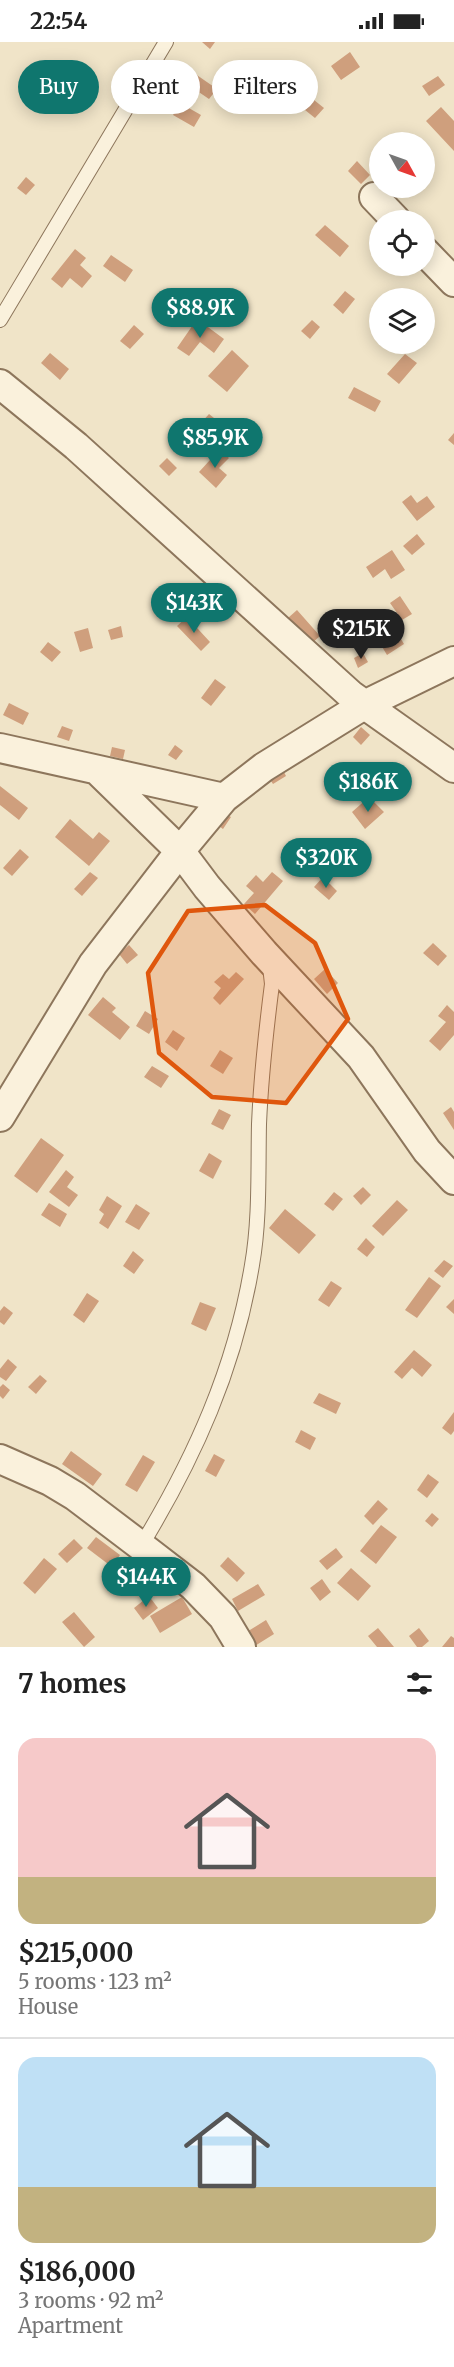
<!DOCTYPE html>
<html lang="en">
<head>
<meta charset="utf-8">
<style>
  :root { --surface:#fff; --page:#f2f2f2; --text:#222; --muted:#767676; --line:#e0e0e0; --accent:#0f766e }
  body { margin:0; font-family:Merriweather,serif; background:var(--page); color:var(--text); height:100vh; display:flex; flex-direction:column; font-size:22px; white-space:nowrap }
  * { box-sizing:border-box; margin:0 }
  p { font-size:20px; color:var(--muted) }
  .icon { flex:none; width:33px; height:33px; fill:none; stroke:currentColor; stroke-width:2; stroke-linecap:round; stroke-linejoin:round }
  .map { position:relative; height:1605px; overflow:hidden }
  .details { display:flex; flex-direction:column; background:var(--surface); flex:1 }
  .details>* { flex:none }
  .hud { position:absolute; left:18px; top:18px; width:418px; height:54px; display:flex; gap:12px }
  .needle { width:39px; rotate:130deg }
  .buttons { position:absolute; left:369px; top:90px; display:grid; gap:12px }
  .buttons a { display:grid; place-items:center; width:66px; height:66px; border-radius:50%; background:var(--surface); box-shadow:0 3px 15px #0003; font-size:30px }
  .price { position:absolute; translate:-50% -51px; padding:0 14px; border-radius:21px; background:var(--accent); color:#fff; font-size:20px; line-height:39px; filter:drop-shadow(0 2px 3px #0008) }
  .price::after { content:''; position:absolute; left:50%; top:36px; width:18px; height:14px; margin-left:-9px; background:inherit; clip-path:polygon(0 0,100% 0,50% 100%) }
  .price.active { background:#222; color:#fff }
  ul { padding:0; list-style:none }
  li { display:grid; align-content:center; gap:12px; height:318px; padding:0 18px }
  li+li { border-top:2px solid var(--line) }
  li span { display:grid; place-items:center; height:186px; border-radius:18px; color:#555 }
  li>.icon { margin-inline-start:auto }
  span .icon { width:108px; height:108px; fill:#fffc; stroke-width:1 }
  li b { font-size:26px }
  h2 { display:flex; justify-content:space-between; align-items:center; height:72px; padding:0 18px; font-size:26px }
  .chip { padding:0 21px; border-radius:27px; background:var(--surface); box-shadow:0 3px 15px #0003; font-size:21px; line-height:54px }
  .chip.active { background:var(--accent); color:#fff }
  .status { display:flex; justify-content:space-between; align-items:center; height:42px; padding:0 30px; background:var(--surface); direction:ltr }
  .status svg { height:16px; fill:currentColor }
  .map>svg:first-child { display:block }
  .building { fill:#cf9f7d }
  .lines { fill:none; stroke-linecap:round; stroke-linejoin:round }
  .lane-casing { stroke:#8d765c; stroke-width:16 }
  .street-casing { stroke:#8d765c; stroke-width:32 }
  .lane { stroke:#faf1dc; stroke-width:14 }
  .street { stroke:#faf1dc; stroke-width:28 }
  .marked { fill:#df570d; fill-opacity:0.2; stroke:#df570d; stroke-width:4.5; stroke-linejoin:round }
</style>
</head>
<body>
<div class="status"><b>22:54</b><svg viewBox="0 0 49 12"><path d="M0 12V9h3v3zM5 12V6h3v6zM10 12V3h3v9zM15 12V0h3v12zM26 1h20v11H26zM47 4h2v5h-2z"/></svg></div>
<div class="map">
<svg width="454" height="1605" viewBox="0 0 454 1605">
  <rect width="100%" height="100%" fill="#f0e4c8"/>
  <path class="building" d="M 202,0 L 215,0 L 210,7 Z
    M 350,10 L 360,25 L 341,38 L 331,24 Z
    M 191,29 L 217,47 L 209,57 L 184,40 Z
    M 54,30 L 72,45 L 59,60 L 45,48 L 48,44 L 45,41 Z
    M 438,34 L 445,43 L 429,54 L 422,44 Z
    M 314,58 L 324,66 L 315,76 L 305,68 Z
    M 180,61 L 201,73 L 194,85 L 173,73 Z
    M 441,65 L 454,79 L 454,109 L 426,79 Z
    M 357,119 L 370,133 L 361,142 L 348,129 Z
    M 26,135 L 35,143 L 26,153 L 17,146 Z
    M 325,183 L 349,204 L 340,215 L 315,193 Z
    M 75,207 L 86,216 L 80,223 L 92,234 L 82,246 L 70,236 L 62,246 L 51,237 Z
    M 111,213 L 133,228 L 125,240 L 103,224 Z
    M 345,249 L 355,257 L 343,272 L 333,263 Z
    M 197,277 L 224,297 L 214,311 L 200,300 L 189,314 L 177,306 Z
    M 312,278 L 320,285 L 310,297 L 301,289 Z
    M 134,283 L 144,292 L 130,307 L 120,299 Z
    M 232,308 L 249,324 L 227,350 L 208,334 Z
    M 50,311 L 69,327 L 60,338 L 41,321 Z
    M 405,312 L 417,321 L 399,342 L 387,332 Z
    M 354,345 L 381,359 L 375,370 L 348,356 Z
    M 209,372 L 219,380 L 210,391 L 200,382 Z
    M 454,391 L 454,403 L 448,398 Z
    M 220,407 L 229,416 L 219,426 L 227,433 L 216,446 L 199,430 Z
    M 167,416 L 177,426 L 169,434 L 159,424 Z
    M 411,453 L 417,461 L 427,454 L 435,465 L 417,479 L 402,460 Z
    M 417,492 L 425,502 L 412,513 L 403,504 Z
    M 392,508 L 405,528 L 391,537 L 385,527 L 373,536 L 366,525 Z
    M 400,554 L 412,572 L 402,578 L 390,561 Z
    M 297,568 L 320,594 L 310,603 L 288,576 Z
    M 187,575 L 210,600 L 201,609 L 177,584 Z
    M 121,584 L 123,595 L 111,598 L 108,588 Z
    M 88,586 L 93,606 L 80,610 L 74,590 Z
    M 398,592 L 404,602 L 387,613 L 381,603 Z
    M 48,600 L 61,610 L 52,620 L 40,610 Z
    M 363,611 L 368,620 L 358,626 L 354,616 Z
    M 215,637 L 226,645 L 211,664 L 201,656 Z
    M 9,661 L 29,671 L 23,683 L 3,673 Z
    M 62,684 L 73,688 L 69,699 L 57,695 Z
    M 361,685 L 370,693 L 361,703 L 353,695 Z
    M 175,703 L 183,709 L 176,718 L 168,713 Z
    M 112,705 L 125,708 L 123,717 L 110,714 Z
    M 281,724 L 286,734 L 273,742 L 267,733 Z
    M 0,744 L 28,766 L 19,778 L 0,763 Z
    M 369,755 L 384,770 L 365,787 L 352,770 Z
    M 223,771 L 231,775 L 223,787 L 216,782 Z
    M 70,777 L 93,797 L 99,790 L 110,799 L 89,824 L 55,795 Z
    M 20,807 L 29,815 L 12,834 L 3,826 Z
    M 90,830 L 98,836 L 82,854 L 74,847 Z
    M 272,830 L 283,839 L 255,872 L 244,862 L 254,851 L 246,844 L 256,833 L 263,840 Z
    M 323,835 L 337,849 L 329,858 L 314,845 Z
    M 433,901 L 447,914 L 438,924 L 423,911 Z
    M 129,903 L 138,913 L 127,922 L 119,912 Z
    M 325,927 L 338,941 L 327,952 L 314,937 Z
    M 236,930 L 244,937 L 220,963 L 213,956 L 221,946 L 214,940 L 223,932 L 229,937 Z
    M 103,955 L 116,966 L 112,970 L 130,985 L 120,998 L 88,973 Z
    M 447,963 L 454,970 L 454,993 L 440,1009 L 429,999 L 446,980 L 438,974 Z
    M 145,969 L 158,977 L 149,992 L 136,984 Z
    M 173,988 L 185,996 L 177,1009 L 165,1000 Z
    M 220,1008 L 233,1016 L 223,1032 L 210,1024 Z
    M 152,1024 L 169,1034 L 161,1046 L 144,1035 Z
    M 451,1065 L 454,1070 L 454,1088 L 443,1071 Z
    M 219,1067 L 231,1073 L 223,1088 L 211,1082 Z
    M 41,1096 L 64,1113 L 37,1151 L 14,1134 Z
    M 209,1111 L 222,1119 L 213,1137 L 199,1129 Z
    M 66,1128 L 74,1135 L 67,1145 L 78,1153 L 69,1165 L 49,1150 Z
    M 363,1145 L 371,1153 L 361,1163 L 353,1154 Z
    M 334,1150 L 343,1157 L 333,1169 L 324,1162 Z
    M 107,1154 L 122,1164 L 108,1187 L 99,1181 L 104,1172 L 99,1168 Z
    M 397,1158 L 408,1168 L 383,1194 L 372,1184 Z
    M 49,1161 L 67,1172 L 60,1185 L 41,1173 Z
    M 136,1162 L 150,1171 L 139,1188 L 125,1180 Z
    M 285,1167 L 316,1193 L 299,1212 L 269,1186 Z
    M 366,1196 L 375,1205 L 367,1215 L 357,1207 Z
    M 133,1209 L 144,1218 L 134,1232 L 123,1224 Z
    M 444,1218 L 453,1224 L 443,1236 L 434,1229 Z
    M 429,1235 L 441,1244 L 417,1276 L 405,1268 Z
    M 331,1239 L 342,1246 L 329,1265 L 318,1258 Z
    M 87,1251 L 99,1259 L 84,1281 L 73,1273 Z
    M 454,1257 L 454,1272 L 446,1265 Z
    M 200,1260 L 216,1266 L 206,1289 L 191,1282 Z
    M 4,1264 L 13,1271 L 4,1283 L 0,1280 L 0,1269 Z
    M 414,1308 L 432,1323 L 422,1335 L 412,1326 L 402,1337 L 394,1330 Z
    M 8,1317 L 17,1325 L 6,1339 L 0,1335 L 0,1327 Z
    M 40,1333 L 47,1339 L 36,1352 L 28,1345 Z
    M 3,1342 L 10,1348 L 3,1357 L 0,1354 L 0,1345 Z
    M 319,1351 L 341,1361 L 336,1372 L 313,1361 Z
    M 454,1370 L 454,1389 L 451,1393 L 442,1386 Z
    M 301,1388 L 316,1396 L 310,1408 L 295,1400 Z
    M 71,1409 L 102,1432 L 93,1444 L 62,1422 Z
    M 214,1412 L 225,1418 L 216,1435 L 205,1429 Z
    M 143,1413 L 155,1420 L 137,1450 L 125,1443 Z
    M 428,1432 L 439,1440 L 427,1456 L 417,1448 Z
    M 378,1458 L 388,1467 L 373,1483 L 364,1474 Z
    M 432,1471 L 439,1477 L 432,1485 L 425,1479 Z
    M 381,1483 L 397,1495 L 376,1522 L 360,1509 Z
    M 96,1495 L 120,1513 L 112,1525 L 87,1506 Z
    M 74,1497 L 83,1506 L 67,1521 L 58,1512 Z
    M 336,1506 L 343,1515 L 327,1528 L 319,1519 Z
    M 228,1515 L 245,1531 L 237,1540 L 220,1524 Z
    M 44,1516 L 57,1527 L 35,1552 L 23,1541 Z
    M 351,1526 L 371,1544 L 358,1559 L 337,1541 Z
    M 322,1537 L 331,1550 L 320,1559 L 310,1546 Z
    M 258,1542 L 265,1553 L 238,1569 L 232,1557 Z
    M 149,1554 L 158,1566 L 143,1578 L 134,1566 Z
    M 182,1555 L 192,1572 L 160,1591 L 150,1574 Z
    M 74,1570 L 95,1595 L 84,1605 L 62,1580 Z
    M 266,1578 L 274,1592 L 253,1605 L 245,1591 Z
    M 378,1586 L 394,1605 L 377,1605 L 368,1594 Z
    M 419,1586 L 429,1599 L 422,1605 L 417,1605 L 409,1594 Z
    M 451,1594 L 454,1596 L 454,1605 L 442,1605 Z"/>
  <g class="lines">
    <g class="lane-casing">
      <path id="lane" d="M 0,278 L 166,0
        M 141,1504 C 195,1415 235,1326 252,1223 C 260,1178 258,1128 259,1082 C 261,1035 266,989 272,942 L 270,924"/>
    </g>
    <g class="street-casing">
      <path id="street" d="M 374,155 L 396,178
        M 424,209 L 454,240
        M 0,342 L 76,404 L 351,653 L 454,726
        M 0,706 L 224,756
        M 97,728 L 180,809 L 207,845 L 264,911 L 361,1015 L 427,1109 L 454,1138
        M 0,1075 L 93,922 L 180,809 L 224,756 L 264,725 L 364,663 L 454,619
        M 0,1417 L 50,1439 L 75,1454 L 141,1504 L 193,1544 L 223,1575 L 241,1605"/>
    </g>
    <use href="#lane" class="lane"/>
    <use href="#street" class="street"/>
  </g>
  <path class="marked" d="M 265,863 L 315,901 L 348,977 L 286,1061 L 212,1055 L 159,1011 L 148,931 L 188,869 Z"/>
</svg>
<div class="buttons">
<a><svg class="needle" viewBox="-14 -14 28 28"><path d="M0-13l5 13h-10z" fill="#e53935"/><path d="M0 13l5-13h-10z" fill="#767676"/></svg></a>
<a><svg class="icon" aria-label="locate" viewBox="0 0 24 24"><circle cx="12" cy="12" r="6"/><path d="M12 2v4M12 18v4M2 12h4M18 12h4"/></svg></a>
<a><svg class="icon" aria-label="layers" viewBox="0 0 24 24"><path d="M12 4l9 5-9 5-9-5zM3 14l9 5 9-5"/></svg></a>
</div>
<b class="price" style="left:200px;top:297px">$88.9K</b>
<b class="price" style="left:215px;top:427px">$85.9K</b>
<b class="price" style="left:194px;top:592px">$143K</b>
<b class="price active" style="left:361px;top:618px">$215K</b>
<b class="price" style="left:368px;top:771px">$186K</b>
<b class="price" style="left:326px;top:847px">$320K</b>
<b class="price" style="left:146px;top:1566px">$144K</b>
<div class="hud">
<a class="chip active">Buy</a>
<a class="chip">Rent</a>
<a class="chip">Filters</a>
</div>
</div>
<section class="details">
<h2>7 homes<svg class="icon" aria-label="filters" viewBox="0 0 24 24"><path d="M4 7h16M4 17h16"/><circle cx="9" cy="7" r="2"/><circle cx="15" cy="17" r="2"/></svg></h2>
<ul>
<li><span style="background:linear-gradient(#f6c9c9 75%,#c2b280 0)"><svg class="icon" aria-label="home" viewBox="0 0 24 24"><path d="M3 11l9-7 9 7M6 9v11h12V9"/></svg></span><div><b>$215,000</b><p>5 rooms · 123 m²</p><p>House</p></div></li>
<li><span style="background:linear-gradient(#bfe0f5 70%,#c2b280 0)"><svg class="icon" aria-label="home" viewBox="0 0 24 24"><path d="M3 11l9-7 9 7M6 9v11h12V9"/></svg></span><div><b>$186,000</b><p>3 rooms · 92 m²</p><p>Apartment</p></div></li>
</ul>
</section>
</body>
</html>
